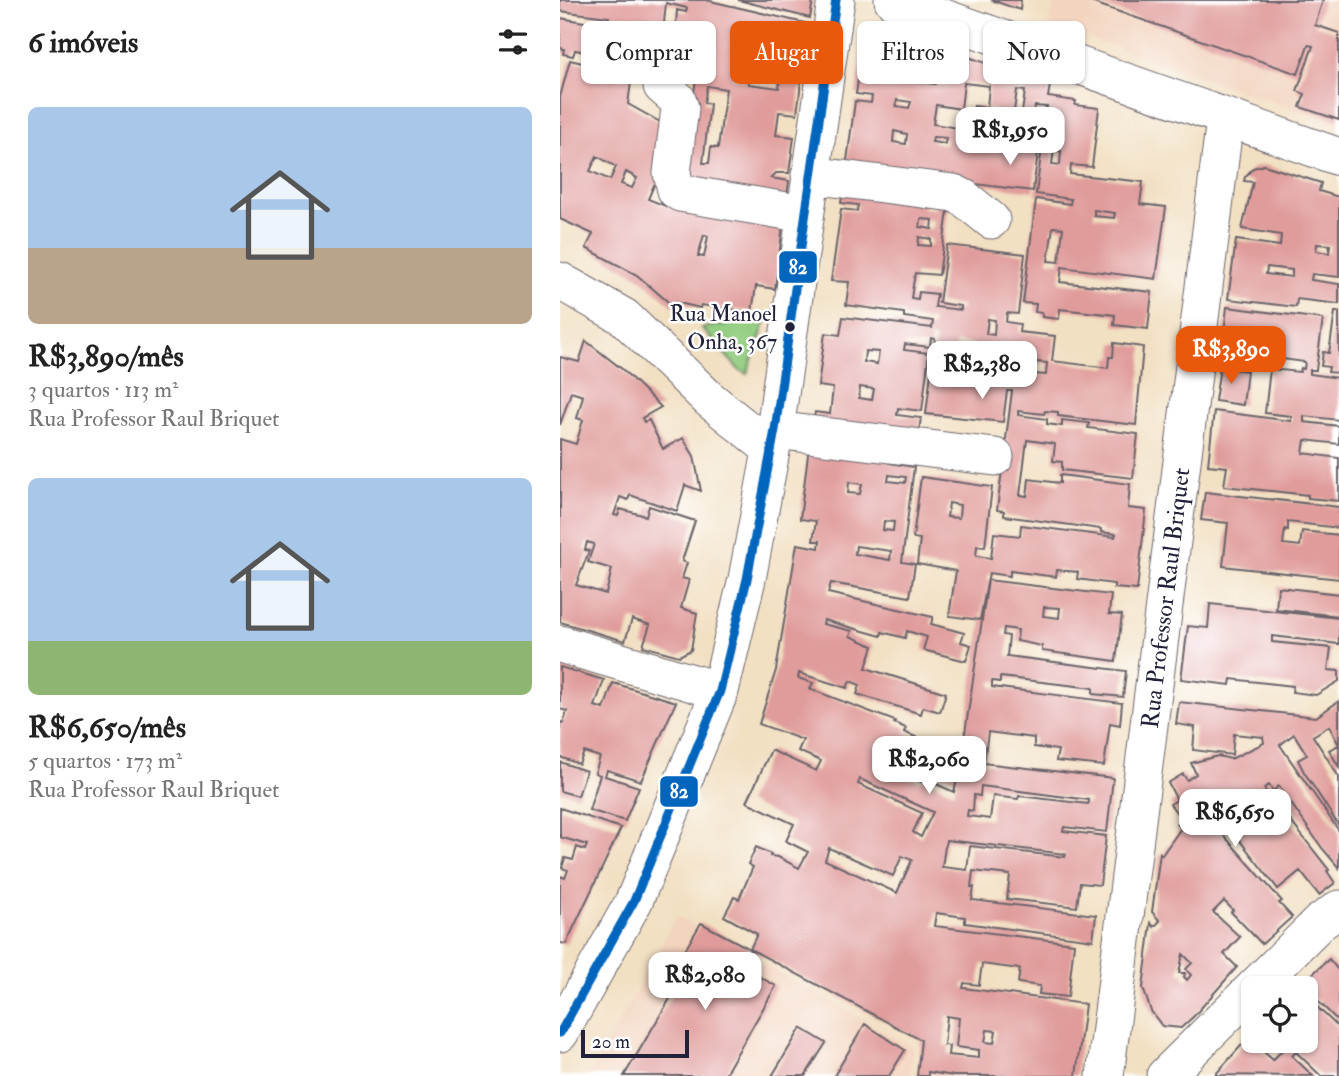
<!DOCTYPE html>
<html lang="pt">
<head>
<meta charset="utf-8">
<style>
  :root { --surface:#fff; --page:#f2f2f2; --text:#222; --muted:#767676; --accent:#ea580c }
  body { margin:0; font-family:"IM FELL Double Pica",serif; background:var(--page); color:var(--text); height:100vh; display:flex; flex-direction:column; font-size:26px; white-space:nowrap }
  * { box-sizing:border-box; margin:0 }
  p { font-size:23px; color:var(--muted) }
  .icon { flex:none; width:38px; height:38px; fill:none; stroke:currentColor; stroke-width:2; stroke-linecap:round; stroke-linejoin:round }
  .map { position:relative; flex:1; overflow:hidden }
  .sheet { display:flex; flex-direction:column; background:var(--surface); width:560px }
  .sheet>* { flex:none }
  .top-card { position:absolute; left:21px; top:21px; width:653px; height:63px; display:flex; gap:14px }
  .tools { position:absolute; left:681px; top:976px; display:grid; gap:14px }
  .tools a { display:grid; place-items:center; width:77px; height:77px; border-radius:10px; background:var(--surface); box-shadow:0 2px 5px #0004; font-size:35px }
  .scale { position:absolute; left:21px; bottom:18px; width:108px; box-sizing:border-box; padding-left:7px; border:4px solid #22223b; border-top:0; font-size:19px; line-height:24px; white-space:nowrap; color:#22223b; -webkit-text-stroke:5px #fff; paint-order:stroke }
  .price { position:absolute; translate:-50% -60px; padding:0 16px; border-radius:14px; background:#fff; color:#222; font-size:23px; line-height:46px; filter:drop-shadow(0 2px 4px #0008) }
  .price::after { content:''; position:absolute; left:50%; top:42px; width:21px; height:16px; margin-left:-10px; background:inherit; clip-path:polygon(0 0,100% 0,50% 100%) }
  .price.current { background:var(--accent); color:#fff }
  ul { padding:0; list-style:none }
  li { display:grid; align-content:center; gap:14px; height:371px; padding:0 28px }
  li span { display:grid; place-items:center; height:217px; border-radius:10px; color:#555 }
  li>.icon { margin-inline-start:auto }
  span .icon { width:126px; height:126px; fill:#fffc; stroke-width:1 }
  li b { font-size:30px }
  h2 { display:flex; justify-content:space-between; align-items:center; height:84px; padding:0 28px; font-size:30px }
  .tag { padding:0 24px; border-radius:10px; background:var(--surface); box-shadow:0 2px 5px #0004; font-size:24px; line-height:63px }
  .tag.current { background:var(--accent); color:#fff }
  main { display:flex; flex:1; min-height:0 }
  .map>svg:first-child { display:block }
  .built { fill:#f3d4be }
  .green { fill:#94ce82; stroke:#5b785e; stroke-width:2 }
  .building { fill:#e09c9b; fill-rule:evenodd }
  .lines { fill:none; stroke-linecap:round; stroke-linejoin:round }
  .street-casing { stroke:#6b646b; stroke-width:39 }
  .street { stroke:#fff; stroke-width:37 }
  .bus-1-casing { stroke:#fff; stroke-width:14 }
  .bus-1 { stroke:#0065bd; stroke-width:9 }
  .bus-dot { fill:#22223b; stroke:#fff; stroke-width:2.5 }
  .labels { text-anchor:middle; dominant-baseline:central; stroke-width:5; stroke-linejoin:round; paint-order:stroke }
  .bus-label { font-size:22px; fill:#22223b; stroke:#fff; text-anchor:end }
  .street-label { font-size:24px; fill:#22223b; stroke:#fff }
  .line-badge { stroke:#fff; stroke-width:2.5 }
  .badge-label { font-size:19px; text-anchor:middle; font-weight:bold; fill:#fff }
</style>
</head>
<body>
<main>
<section class="sheet">
<h2>6 imóveis<svg class="icon" aria-label="filters" viewBox="0 0 24 24"><path d="M4 7h16M4 17h16"/><circle cx="9" cy="7" r="2"/><circle cx="15" cy="17" r="2"/></svg></h2>
<ul>
<li><span style="background:linear-gradient(#a9c7e8 65%,#b9a48a 0)"><svg class="icon" aria-label="home" viewBox="0 0 24 24"><path d="M3 11l9-7 9 7M6 9v11h12V9"/></svg></span><div><b>R$3,890/mês</b><p>3 quartos · 113 m²</p><p>Rua Professor Raul Briquet</p></div></li>
<li><span style="background:linear-gradient(#a9c7e8 75%,#8fb573 0)"><svg class="icon" aria-label="home" viewBox="0 0 24 24"><path d="M3 11l9-7 9 7M6 9v11h12V9"/></svg></span><div><b>R$6,650/mês</b><p>5 quartos · 173 m²</p><p>Rua Professor Raul Briquet</p></div></li>
</ul>
</section>
<div class="map">
<svg width="779" height="1076" viewBox="0 0 779 1076">
  <rect width="100%" height="100%" fill="#fff"/>
  <filter id="ink" filterUnits="userSpaceOnUse"><feTurbulence type="fractalNoise" baseFrequency=".0143" numOctaves="2"/><feDisplacementMap in="SourceGraphic" scale="14" xChannelSelector="R" yChannelSelector="G"/><feConvolveMatrix kernelMatrix="1 2 1 2 8 2 1 2 1" color-interpolation-filters="sRGB"/></filter>
  <filter id="wash" filterUnits="userSpaceOnUse"><feTurbulence type="fractalNoise" baseFrequency=".00686" numOctaves="4" result="noise"/><feDisplacementMap in="SourceGraphic" scale="28" xChannelSelector="R" yChannelSelector="G"/><feGaussianBlur stdDeviation="1.57" result="paint"/><feColorMatrix in="noise" values="0 0 0 0 0 0 0 0 0 0 0 0 0 0 0 0 0 1.4 0 .05"/><feComposite in="paint" operator="in"/></filter>
  <g filter="url(#wash)">
    <rect width="100%" height="100%" fill="#f2e0c3"/>
    <path class="built" d="M 496,0 L 779,0 L 779,125 L 488,24 Z
      M 117,916 L 354,1048 L 350,1076 L 29,1076 Z"/>
    <path class="green" d="M 207,318 L 187,374 L 178,369 L 142,328 Z"/>
    <g id="blocks">
      <path class="building" d="M 0,0 L 146,0 L 249,24 L 247,35 L 226,32 L 217,64 L 221,70 L 242,75 L 237,114 L 219,112 L 216,135 L 234,137 L 229,173 L 216,173 L 211,178 L 229,181 L 226,203 L 123,178 L 138,63 L 71,48 L 67,74 L 72,75 L 68,104 L 109,127 L 102,187 L 94,185 L 88,199 L 108,207 L 110,202 L 223,224 L 215,289 L 196,286 L 192,312 L 141,305 L 140,308 L 115,302 L 114,307 L 77,275 L 26,248 L 33,234 L 0,219 L 0,97 L 10,60 L 51,70 L 53,57 L 15,50 L 13,56 L 3,54 L 4,49 L 0,48 L 0,18 L 48,26 L 49,17 L 0,11 ZM 106,3 L 127,8 L 126,12 L 117,10 L 116,25 L 104,23 ZM 173,71 L 220,82 L 219,88 L 188,84 L 189,81 L 172,78 ZM 147,86 L 166,89 L 158,148 L 151,147 L 149,163 L 143,163 L 150,104 L 144,103 ZM 37,156 L 56,167 L 50,180 L 30,171 ZM 66,172 L 77,178 L 72,188 L 61,184 ZM 144,235 L 148,236 L 144,257 L 138,256 Z
        M 178,0 L 253,0 L 250,18 Z
        M 431,0 L 461,0 L 460,10 Z
        M 525,0 L 763,0 L 755,25 L 779,33 L 779,120 L 740,107 L 745,94 L 737,91 L 753,46 L 748,45 L 738,74 Z
        M 320,37 L 348,41 L 367,47 L 367,43 L 490,85 L 488,97 L 516,101 L 515,105 L 539,108 L 532,167 L 511,165 L 510,174 L 583,182 L 580,204 L 606,207 L 596,279 L 502,267 L 500,282 L 592,292 L 588,329 L 554,325 L 555,315 L 500,309 L 499,319 L 482,317 L 482,313 L 475,312 L 476,304 L 463,303 L 476,199 L 510,204 L 511,199 L 476,194 L 487,107 L 475,106 L 472,128 L 481,129 L 473,191 L 286,168 L 295,101 L 311,103 L 312,96 L 296,94 L 303,45 L 318,47 ZM 328,73 L 376,79 L 375,84 L 326,78 ZM 404,83 L 429,86 L 427,108 L 434,109 L 433,122 L 425,121 L 427,108 L 414,106 L 412,119 L 404,119 L 401,145 L 397,145 L 398,128 L 373,124 L 376,105 L 401,109 ZM 457,90 L 465,91 L 462,113 L 454,111 ZM 337,100 L 351,102 L 349,108 L 336,106 ZM 334,131 L 347,134 L 346,144 L 333,142 ZM 373,137 L 386,138 L 385,144 L 372,142 ZM 494,150 L 501,151 L 500,165 L 492,164 ZM 534,210 L 555,213 L 554,218 L 534,216 ZM 493,227 L 503,228 L 499,262 L 488,261 Z
        M 704,165 L 761,183 L 759,191 L 779,197 L 779,277 L 752,274 L 751,280 L 779,284 L 779,304 L 737,299 L 736,307 L 668,299 L 676,240 L 720,246 L 721,235 L 682,229 L 693,182 L 684,181 L 685,177 L 693,168 ZM 757,244 L 770,245 L 769,253 L 756,251 ZM 707,267 L 732,270 L 732,277 L 706,274 Z
        M 283,190 L 364,201 L 363,208 L 375,209 L 376,203 L 389,204 L 379,275 L 355,273 L 351,298 L 358,299 L 359,292 L 377,294 L 375,307 L 401,310 L 401,306 L 379,303 L 387,245 L 465,254 L 458,314 L 447,313 L 446,322 L 460,324 L 459,332 L 495,336 L 492,361 L 548,368 L 549,357 L 553,357 L 554,343 L 583,347 L 576,425 L 498,416 L 498,412 L 485,411 L 484,414 L 458,411 L 458,415 L 487,419 L 487,424 L 502,426 L 502,420 L 529,423 L 528,428 L 578,434 L 573,478 L 502,470 L 502,462 L 493,461 L 495,444 L 467,440 L 460,495 L 467,496 L 469,479 L 500,483 L 500,475 L 570,484 L 568,508 L 586,510 L 577,590 L 554,588 L 554,584 L 517,579 L 518,572 L 497,570 L 496,577 L 450,571 L 450,576 L 429,573 L 420,620 L 389,616 L 396,571 L 357,564 L 360,539 L 353,538 L 361,477 L 432,487 L 425,547 L 417,546 L 416,556 L 431,558 L 434,533 L 460,536 L 461,525 L 555,537 L 556,534 L 541,532 L 541,529 L 444,516 L 444,511 L 437,510 L 452,391 L 447,391 L 443,422 L 366,414 L 375,339 L 371,338 L 370,347 L 345,344 L 344,350 L 369,353 L 362,411 L 338,408 L 337,415 L 361,418 L 358,437 L 253,424 L 255,412 L 270,414 L 273,388 L 258,386 L 265,333 L 280,335 L 283,317 L 372,328 L 373,321 L 344,317 L 344,313 L 286,305 L 289,282 L 271,281 L 281,209 L 297,211 L 298,205 L 281,203 ZM 361,219 L 373,220 L 372,229 L 360,227 ZM 359,237 L 371,239 L 371,246 L 358,245 ZM 428,319 L 435,320 L 434,335 L 426,334 ZM 396,342 L 414,344 L 413,357 L 394,355 ZM 422,350 L 457,354 L 455,367 L 450,367 L 450,363 L 421,359 ZM 305,351 L 319,352 L 317,364 L 304,362 ZM 476,362 L 487,363 L 486,375 L 474,374 ZM 300,387 L 314,389 L 312,400 L 299,398 ZM 389,503 L 400,505 L 399,518 L 387,517 Z
        M 667,307 L 763,319 L 756,370 L 750,370 L 750,374 L 779,378 L 779,420 L 744,416 L 744,422 L 779,426 L 779,444 L 745,440 L 743,453 L 779,458 L 779,501 L 748,498 L 748,495 L 664,486 L 667,467 L 648,465 L 654,411 L 731,421 L 731,416 L 705,413 L 710,369 L 740,372 L 741,368 L 744,369 L 745,362 L 701,356 L 700,363 L 683,361 L 686,337 L 664,334 Z
        M 775,312 L 779,312 L 779,373 L 768,372 L 769,367 L 761,366 L 763,352 L 769,353 Z
        M 26,341 L 62,369 L 101,407 L 82,418 L 84,422 L 89,420 L 103,449 L 123,438 L 134,456 L 141,491 L 125,485 L 117,511 L 70,495 L 68,500 L 60,497 L 54,515 L 58,516 L 60,509 L 86,516 L 89,506 L 135,521 L 122,561 L 127,563 L 122,578 L 129,580 L 121,608 L 137,613 L 131,650 L 119,656 L 83,646 L 90,625 L 72,619 L 65,641 L 0,622 L 0,439 L 16,444 L 23,420 L 17,418 L 23,396 L 11,392 L 0,425 L 0,357 L 19,362 ZM 27,542 L 34,544 L 28,562 L 52,569 L 46,594 L 16,585 L 29,551 L 25,550 Z
        M 660,367 L 687,371 L 683,405 L 655,401 Z
        M 249,446 L 330,456 L 329,463 L 354,467 L 342,562 L 355,564 L 350,597 L 271,583 L 268,593 L 373,617 L 371,624 L 404,633 L 401,642 L 411,645 L 406,661 L 363,650 L 367,637 L 347,631 L 345,638 L 322,632 L 321,636 L 264,620 L 263,624 L 292,631 L 290,636 L 313,646 L 306,668 L 386,693 L 380,712 L 363,707 L 361,714 L 297,694 L 300,685 L 290,681 L 287,688 L 239,673 L 238,678 L 253,683 L 250,689 L 335,721 L 334,723 L 346,728 L 344,732 L 385,750 L 388,743 L 403,746 L 428,580 L 551,595 L 549,614 L 562,615 L 556,661 L 482,651 L 482,646 L 457,641 L 458,630 L 444,628 L 443,635 L 449,636 L 447,656 L 566,671 L 563,697 L 533,694 L 533,688 L 440,677 L 440,682 L 432,681 L 432,687 L 562,703 L 560,725 L 550,723 L 544,766 L 496,761 L 498,750 L 474,747 L 474,738 L 428,732 L 424,763 L 553,778 L 547,832 L 504,827 L 503,831 L 546,836 L 540,885 L 520,883 L 517,907 L 447,899 L 450,875 L 413,871 L 411,887 L 414,887 L 412,900 L 536,915 L 533,940 L 405,923 L 405,917 L 376,913 L 374,926 L 514,943 L 508,997 L 479,994 L 480,986 L 458,983 L 460,969 L 422,964 L 419,985 L 404,983 L 403,988 L 525,1004 L 516,1076 L 394,1076 L 368,1072 L 368,1076 L 357,1076 L 361,1040 L 190,949 L 197,934 L 164,916 L 174,897 L 179,899 L 193,867 L 188,864 L 196,847 L 211,854 L 210,856 L 218,857 L 239,868 L 248,852 L 226,841 L 234,824 L 187,802 L 211,750 L 256,771 L 261,761 L 238,751 L 243,740 L 199,724 L 216,670 L 237,544 L 259,548 L 260,541 L 253,541 L 256,521 L 240,519 ZM 329,475 L 346,477 L 345,483 L 328,481 ZM 289,482 L 302,484 L 300,494 L 288,493 ZM 324,521 L 334,522 L 333,531 L 323,530 ZM 296,546 L 331,551 L 330,560 L 295,554 ZM 484,607 L 500,608 L 499,618 L 483,616 ZM 353,762 L 397,780 L 394,792 L 363,778 L 361,782 L 347,775 ZM 300,779 L 373,812 L 361,837 L 353,832 L 362,813 L 298,784 ZM 421,786 L 529,800 L 529,802 L 528,804 L 459,796 L 458,799 L 433,796 L 430,819 L 407,816 L 408,810 L 413,811 L 414,795 L 420,796 ZM 386,840 L 506,854 L 505,857 L 410,846 L 407,870 L 382,867 ZM 269,848 L 333,876 L 342,856 L 352,860 L 337,893 L 265,860 ZM 387,1016 L 399,1018 L 396,1047 L 419,1050 L 419,1058 L 388,1055 L 389,1046 L 384,1045 ZM 427,1030 L 436,1031 L 434,1043 L 425,1042 Z
        M 645,492 L 779,507 L 779,528 L 728,522 L 728,530 L 725,529 L 723,544 L 740,546 L 742,531 L 779,535 L 779,579 L 663,566 L 668,523 L 641,520 Z
        M 718,587 L 779,594 L 779,616 L 716,609 Z
        M 650,604 L 779,618 L 779,644 L 712,636 L 712,642 L 771,648 L 768,670 L 779,671 L 779,681 L 756,695 L 732,692 L 733,686 L 671,679 L 670,685 L 621,679 L 628,626 L 648,628 Z
        M 0,667 L 44,680 L 35,706 L 44,709 L 53,683 L 116,702 L 81,781 L 47,770 L 45,776 L 79,787 L 65,821 L 29,810 L 40,775 L 35,773 L 40,757 L 24,752 L 19,764 L 0,757 L 0,722 L 3,723 L 7,711 L 0,709 Z
        M 779,701 L 779,767 L 769,750 L 779,745 L 769,726 L 753,736 L 779,777 L 779,826 L 744,772 L 738,760 L 747,755 L 734,734 L 720,745 L 779,831 L 779,868 L 762,848 L 719,786 L 713,791 L 709,785 L 704,788 L 715,807 L 718,805 L 769,870 L 767,871 L 775,883 L 759,895 L 740,871 L 718,889 L 658,813 L 650,820 L 722,901 L 719,903 L 732,917 L 702,944 L 671,912 L 673,910 L 664,901 L 653,912 L 680,937 L 664,954 L 677,967 L 634,1016 L 621,1028 L 602,1026 L 591,1011 L 583,988 L 591,923 L 594,927 L 600,921 L 592,912 L 600,853 L 602,855 L 621,828 L 617,824 L 622,820 L 610,804 L 617,800 L 608,783 L 623,774 L 627,780 L 636,774 L 631,763 L 658,756 L 671,759 L 704,743 L 703,737 L 674,734 L 672,755 L 633,750 L 635,727 L 616,724 L 619,702 L 756,717 ZM 623,954 L 632,963 L 626,969 L 631,975 L 627,980 L 624,977 L 625,973 L 619,973 Z
        M 0,762 L 26,771 L 18,796 L 0,791 Z
        M 0,808 L 61,828 L 6,944 L 0,943 L 0,876 L 5,878 L 8,870 L 2,868 L 5,858 L 13,860 L 17,847 L 25,850 L 27,845 L 0,837 Z
        M 141,923 L 190,949 L 181,966 L 216,986 L 164,1076 L 64,1076 L 133,960 L 122,955 Z
        M 769,959 L 779,971 L 779,1022 L 756,999 L 752,1002 L 779,1028 L 779,1076 L 761,1076 L 736,1052 L 732,1056 L 753,1076 L 655,1075 L 688,1038 L 713,1060 L 724,1048 L 716,1041 L 746,1041 L 746,989 L 736,989 Z
        M 305,1024 L 345,1050 L 329,1076 L 274,1076 Z
        M 241,1028 L 266,1043 L 245,1076 L 212,1076 Z"/>
    </g>
  </g>
  <g filter="url(#ink)">
    <use href="#blocks" fill-opacity="0" stroke="#6b646b" stroke-width="2"/>
    <g class="lines">
      <g class="street-casing">
        <path id="street" d="M 333,0 L 779,157
          M 102,86 L 117,99 L 120,108 L 112,173 L 116,190 L 120,193 L 245,214
          M 250,175 L 394,193 L 404,198 L 431,220
          M 0,281 L 64,317 L 149,399 L 211,449
          M 215,430 L 435,457
          M 0,644 L 160,691
          M 0,1033 L 74,901 L 160,691 L 187,579 L 215,430 L 276,0
          M 545,1076 L 665,119
          M 605,1076 L 759,923 L 779,909"/>
      </g>
      <use href="#street" class="street"/>
      <g class="bus-1-casing">
        <path id="bus-1" d="M 0,1033 L 74,901 L 160,691 L 187,579 L 215,430 L 276,0"/>
      </g>
      <use href="#bus-1" class="bus-1"/>
    </g>
  </g>
  <circle class="bus-dot" cx="230" cy="327" r="6"/>
  <g class="labels">
    <g class="bus-label">
      <text x="217" y="314">Rua Manoel<tspan x="217" dy="28">Onha, 367</tspan></text>
    </g>
    <g class="street-label">
      <text transform="translate(606 598) rotate(-83)">Rua Professor Raul Briquet</text>
    </g>
  </g>
  <g class="line-badge">
    <rect x="218" y="250" width="40" height="34" rx="7" fill="#0065bd"/>
    <rect x="99" y="775" width="40" height="33" rx="7" fill="#0065bd"/>
  </g>
  <g class="badge-label">
    <text x="238" y="274">82</text>
    <text x="119" y="798">82</text>
  </g>
</svg>
<div class="tools">
<a><svg class="icon" aria-label="locate" viewBox="0 0 24 24"><circle cx="12" cy="12" r="6"/><path d="M12 2v4M12 18v4M2 12h4M18 12h4"/></svg></a>
</div>
<div class="scale">20 m</div>
<b class="price" style="left:450px;top:167px">R$1,950</b>
<b class="price current" style="left:671px;top:386px">R$3,890</b>
<b class="price" style="left:422px;top:401px">R$2,380</b>
<b class="price" style="left:369px;top:796px">R$2,060</b>
<b class="price" style="left:675px;top:849px">R$6,650</b>
<b class="price" style="left:145px;top:1012px">R$2,080</b>
<div class="top-card">
<a class="tag">Comprar</a>
<a class="tag current">Alugar</a>
<a class="tag">Filtros</a>
<a class="tag">Novo</a>
</div>
</div>
</main>
</body>
</html>
